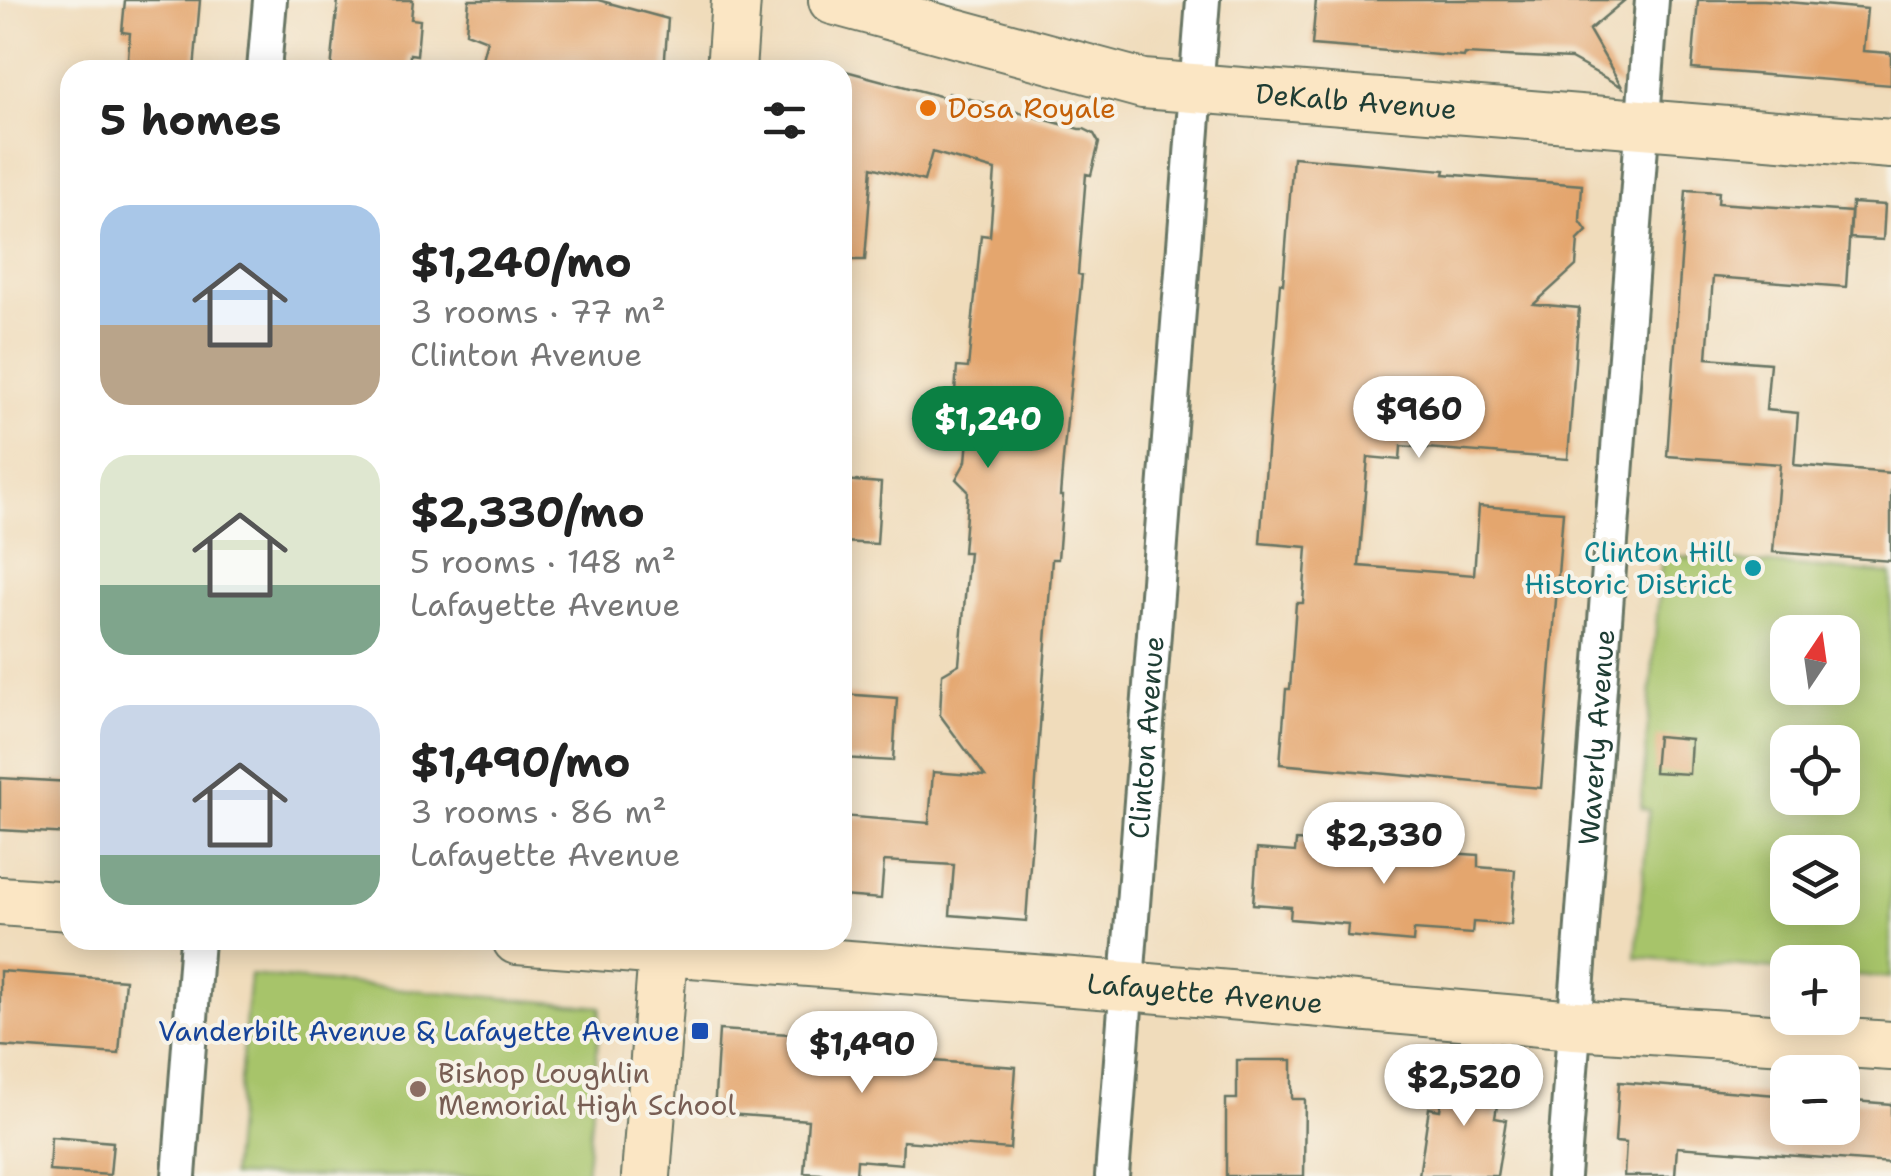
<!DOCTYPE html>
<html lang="en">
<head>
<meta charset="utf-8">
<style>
  :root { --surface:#fff; --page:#f6f6f6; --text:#222; --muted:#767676; --accent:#0b8043 }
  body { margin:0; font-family:"Shantell Sans",sans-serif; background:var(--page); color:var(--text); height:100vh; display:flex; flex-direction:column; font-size:38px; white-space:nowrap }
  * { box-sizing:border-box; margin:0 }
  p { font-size:32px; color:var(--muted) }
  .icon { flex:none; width:55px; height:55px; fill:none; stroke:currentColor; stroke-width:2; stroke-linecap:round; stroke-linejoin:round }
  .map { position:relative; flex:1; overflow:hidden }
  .details { position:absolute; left:60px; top:60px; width:792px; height:890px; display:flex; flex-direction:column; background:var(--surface); border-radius:30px; box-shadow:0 5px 25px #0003 }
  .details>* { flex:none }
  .needle { width:65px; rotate:13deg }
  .fabs { position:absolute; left:1770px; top:615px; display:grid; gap:20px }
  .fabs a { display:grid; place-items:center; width:90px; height:90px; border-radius:20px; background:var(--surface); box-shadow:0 5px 25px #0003; font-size:50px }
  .price { position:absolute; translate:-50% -85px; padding:0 22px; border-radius:35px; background:#fff; color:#222; font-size:32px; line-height:65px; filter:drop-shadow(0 2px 5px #0008) }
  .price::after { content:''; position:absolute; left:50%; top:60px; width:30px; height:22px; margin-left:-15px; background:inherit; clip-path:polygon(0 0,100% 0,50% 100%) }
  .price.selected { background:var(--accent); color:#fff }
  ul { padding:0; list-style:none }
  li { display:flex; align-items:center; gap:30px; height:250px; padding:0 40px }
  li span { display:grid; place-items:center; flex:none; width:280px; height:200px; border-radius:30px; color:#555 }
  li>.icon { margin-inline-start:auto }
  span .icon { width:120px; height:120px; fill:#fffc; stroke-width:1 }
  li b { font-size:42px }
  h2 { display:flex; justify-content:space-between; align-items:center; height:120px; padding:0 40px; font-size:42px }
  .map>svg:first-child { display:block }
  .green { fill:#a7c46b; stroke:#638050; stroke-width:2.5; fill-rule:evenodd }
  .building { fill:#e4a66e }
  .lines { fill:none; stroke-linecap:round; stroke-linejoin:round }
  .street-casing { stroke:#687563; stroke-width:38 }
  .secondary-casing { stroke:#687563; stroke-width:52 }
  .street { stroke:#fff; stroke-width:32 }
  .secondary { stroke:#fbe6c4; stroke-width:48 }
  .food-dot { fill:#e8710a; stroke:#f7f3e8; stroke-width:4 }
  .culture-dot { fill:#0f9aa8; stroke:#f7f3e8; stroke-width:4 }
  .transit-dot { fill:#1a4fb4; stroke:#f7f3e8; stroke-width:4 }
  .education-dot { fill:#8d6e63; stroke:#f7f3e8; stroke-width:4 }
  .labels { text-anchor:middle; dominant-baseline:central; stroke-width:8; stroke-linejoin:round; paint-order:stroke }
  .street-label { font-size:28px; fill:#1f3d34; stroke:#f7f3e8 }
  .food-label { font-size:28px; fill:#c56008; stroke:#f7f3e8; text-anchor:start }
  .culture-label { font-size:28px; fill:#0d838f; stroke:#f7f3e8; text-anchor:end }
  .transit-label { font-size:28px; fill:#164399; stroke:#f7f3e8; text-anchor:end }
  .education-label { font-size:28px; fill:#785e54; stroke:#f7f3e8; text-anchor:start }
</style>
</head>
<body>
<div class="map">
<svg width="1891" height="1176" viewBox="0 0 1891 1176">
  <rect width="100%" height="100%" fill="#f7f3e8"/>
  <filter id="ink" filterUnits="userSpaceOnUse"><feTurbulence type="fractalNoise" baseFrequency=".01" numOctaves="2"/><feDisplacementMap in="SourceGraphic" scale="20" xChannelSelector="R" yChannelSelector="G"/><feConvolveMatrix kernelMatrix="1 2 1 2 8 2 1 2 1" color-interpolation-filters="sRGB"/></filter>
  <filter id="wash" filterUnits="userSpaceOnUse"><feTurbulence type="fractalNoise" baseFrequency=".0048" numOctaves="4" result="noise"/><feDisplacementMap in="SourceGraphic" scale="40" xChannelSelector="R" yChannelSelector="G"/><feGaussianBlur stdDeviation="2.25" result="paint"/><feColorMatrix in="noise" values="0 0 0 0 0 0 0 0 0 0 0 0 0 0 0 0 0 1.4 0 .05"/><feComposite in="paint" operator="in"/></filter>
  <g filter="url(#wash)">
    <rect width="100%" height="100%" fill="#f0dcbb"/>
    <path class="green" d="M 1662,555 L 1891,574 L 1891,978 L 1843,974 L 1842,962 L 1788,962 L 1787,970 L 1636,957 L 1649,810 L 1641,808 ZM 1788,632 L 1842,632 L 1842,688 L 1788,688 ZM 1788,742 L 1842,742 L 1842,798 L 1788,798 ZM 1788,852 L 1842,852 L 1842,908 L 1788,908 Z
      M 250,975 L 601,1007 L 586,1176 L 231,1176 Z"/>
    <g id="blocks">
      <path class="building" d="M 125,0 L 200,0 L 194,70 L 127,70 L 130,33 L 122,32 Z
        M 338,0 L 413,0 L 411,19 L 420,20 L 417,55 L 410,54 L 409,70 L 331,70 Z
        M 469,0 L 598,0 L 668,19 L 664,70 L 479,70 L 487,40 L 466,32 Z
        M 1316,0 L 1625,0 L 1589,30 L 1622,87 L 1571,59 L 1465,54 L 1464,57 L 1312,45 Z
        M 1698,0 L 1764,0 L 1867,9 L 1863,51 L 1891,53 L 1891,85 L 1692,69 Z
        M 842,70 L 947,98 L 948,93 L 1079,129 L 1084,129 L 1094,134 L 1099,143 L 1091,175 L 1086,174 L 1078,274 L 1082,275 L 1063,459 L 1060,496 L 1063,496 L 1058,559 L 1052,559 L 1026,921 L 950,915 L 954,865 L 884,861 L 881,899 L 842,896 L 842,816 L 929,823 L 933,772 L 985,776 L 940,715 L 942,674 L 959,664 L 969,552 L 963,552 L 968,491 L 956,479 L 966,461 L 970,417 L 953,416 L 957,367 L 968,368 L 981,235 L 990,236 L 995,170 L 932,152 L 924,181 L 872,167 L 865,260 L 842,260 Z
        M 1293,157 L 1445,170 L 1444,174 L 1582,185 L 1580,221 L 1587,231 L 1578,240 L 1576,266 L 1534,304 L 1579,308 L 1568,459 L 1401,446 L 1400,460 L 1368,457 L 1359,566 L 1474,575 L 1479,506 L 1563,512 L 1541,788 L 1280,764 L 1286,689 L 1290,689 L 1296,603 L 1303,603 L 1307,547 L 1260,543 L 1280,283 L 1283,284 Z
        M 1686,190 L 1719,192 L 1718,203 L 1851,212 L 1846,287 L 1713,277 L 1707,358 L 1770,363 L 1766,410 L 1798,413 L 1794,465 L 1891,473 L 1891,561 L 1773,552 L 1780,464 L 1667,456 Z
        M 1852,203 L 1885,205 L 1883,240 L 1850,238 Z
        M 842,480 L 881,483 L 877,544 L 842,542 Z
        M 842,694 L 897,698 L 893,761 L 842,758 Z
        M 1657,736 L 1691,739 L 1689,774 L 1654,772 Z
        M 0,778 L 70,782 L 70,834 L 0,830 Z
        M 1355,833 L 1421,838 L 1420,851 L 1478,855 L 1478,867 L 1515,870 L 1511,925 L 1473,922 L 1472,934 L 1414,930 L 1413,942 L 1347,936 L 1348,924 L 1290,919 L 1291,907 L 1253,904 L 1257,849 L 1295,852 L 1296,841 L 1354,845 Z
        M 0,971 L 125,980 L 119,1054 L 0,1046 Z
        M 719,1030 L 894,1040 L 892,1058 L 1016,1067 L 1010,1149 L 903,1141 L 902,1164 L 857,1160 L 856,1176 L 804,1173 L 808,1120 L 714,1113 Z
        M 1237,1060 L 1292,1060 L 1292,1099 L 1305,1099 L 1304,1176 L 1226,1176 L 1226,1099 L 1237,1099 Z
        M 1446,1071 L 1501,1080 L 1495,1118 L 1506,1120 L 1497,1176 L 1419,1176 L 1429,1108 L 1440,1110 Z
        M 1619,1082 L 1788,1096 L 1788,1128 L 1842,1128 L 1842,1100 L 1891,1104 L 1891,1163 L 1677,1147 L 1675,1176 L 1624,1176 L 1626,1143 L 1615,1142 Z
        M 51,1137 L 113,1142 L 110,1175 L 49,1171 Z"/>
    </g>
  </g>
  <g filter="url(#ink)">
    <use href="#blocks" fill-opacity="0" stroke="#687563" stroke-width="2.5"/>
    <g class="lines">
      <g class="street-casing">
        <g id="street">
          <path d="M 264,70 L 270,0"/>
          <path d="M 179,1176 L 197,940"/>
          <path id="s1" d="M 1112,1176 L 1203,0"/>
          <path id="s2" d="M 1563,1176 L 1652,0"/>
        </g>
      </g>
      <g class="secondary-casing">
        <g id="secondary">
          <path id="s3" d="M 833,0 L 1143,84 L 1891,144"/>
          <path d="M 731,70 L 736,0"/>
          <path d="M 0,901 L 70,906"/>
          <path id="s4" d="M 517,940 L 1126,986 L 1575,1025 L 1891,1046"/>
          <path d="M 646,1176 L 664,940"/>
        </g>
      </g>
      <use href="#street" class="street"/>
      <use href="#secondary" class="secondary"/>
    </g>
  </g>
  <circle class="food-dot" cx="928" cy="108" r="10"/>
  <circle class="culture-dot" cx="1753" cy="568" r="10"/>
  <rect class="transit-dot" x="690" y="1021" width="20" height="20" rx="5"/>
  <circle class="education-dot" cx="418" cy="1089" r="10"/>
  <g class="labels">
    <g class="street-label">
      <text stroke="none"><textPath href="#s3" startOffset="535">DeKalb Avenue</textPath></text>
      <text stroke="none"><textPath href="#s1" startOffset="440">Clinton Avenue</textPath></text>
      <text stroke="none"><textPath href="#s2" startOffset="440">Waverly Avenue</textPath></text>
      <text stroke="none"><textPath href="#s4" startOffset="690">Lafayette Avenue</textPath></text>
    </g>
    <g class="food-label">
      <text x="948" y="108">Dosa Royale</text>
    </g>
    <g class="culture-label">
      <text x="1733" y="552">Clinton Hill<tspan x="1733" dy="32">Historic District</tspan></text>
    </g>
    <g class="transit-label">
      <text x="680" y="1031">Vanderbilt Avenue &amp; Lafayette Avenue</text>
    </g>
    <g class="education-label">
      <text x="438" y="1073">Bishop Loughlin<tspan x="438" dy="32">Memorial High School</tspan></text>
    </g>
  </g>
</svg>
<div class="fabs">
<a><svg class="needle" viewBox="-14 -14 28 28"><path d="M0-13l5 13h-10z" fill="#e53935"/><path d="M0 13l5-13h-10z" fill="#767676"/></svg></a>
<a><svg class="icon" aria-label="locate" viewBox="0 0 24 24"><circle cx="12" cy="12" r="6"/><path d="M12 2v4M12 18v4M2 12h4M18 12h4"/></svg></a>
<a><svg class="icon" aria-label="layers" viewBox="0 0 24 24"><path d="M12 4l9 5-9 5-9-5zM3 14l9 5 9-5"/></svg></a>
<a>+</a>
<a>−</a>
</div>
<b class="price" style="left:1419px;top:461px">$960</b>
<b class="price selected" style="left:988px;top:471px">$1,240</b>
<b class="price" style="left:1384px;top:887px">$2,330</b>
<b class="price" style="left:862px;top:1096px">$1,490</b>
<b class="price" style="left:1464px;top:1129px">$2,520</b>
<section class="details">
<h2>5 homes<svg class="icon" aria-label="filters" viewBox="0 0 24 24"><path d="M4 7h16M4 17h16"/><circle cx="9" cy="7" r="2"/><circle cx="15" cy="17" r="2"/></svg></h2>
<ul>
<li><span style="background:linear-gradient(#a9c7e8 60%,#b9a48a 0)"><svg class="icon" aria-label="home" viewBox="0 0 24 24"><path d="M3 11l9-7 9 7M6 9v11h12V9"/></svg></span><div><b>$1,240/mo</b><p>3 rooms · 77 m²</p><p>Clinton Avenue</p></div></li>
<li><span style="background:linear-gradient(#dfe7d0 65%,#7fa58c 0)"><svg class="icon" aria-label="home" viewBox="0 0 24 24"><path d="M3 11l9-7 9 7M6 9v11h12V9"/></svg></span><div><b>$2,330/mo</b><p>5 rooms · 148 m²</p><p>Lafayette Avenue</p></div></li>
<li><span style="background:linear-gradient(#c9d6e8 75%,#7fa58c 0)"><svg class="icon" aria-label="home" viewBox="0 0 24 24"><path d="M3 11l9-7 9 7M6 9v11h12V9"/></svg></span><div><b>$1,490/mo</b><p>3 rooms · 86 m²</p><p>Lafayette Avenue</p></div></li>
</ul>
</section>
</div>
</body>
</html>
